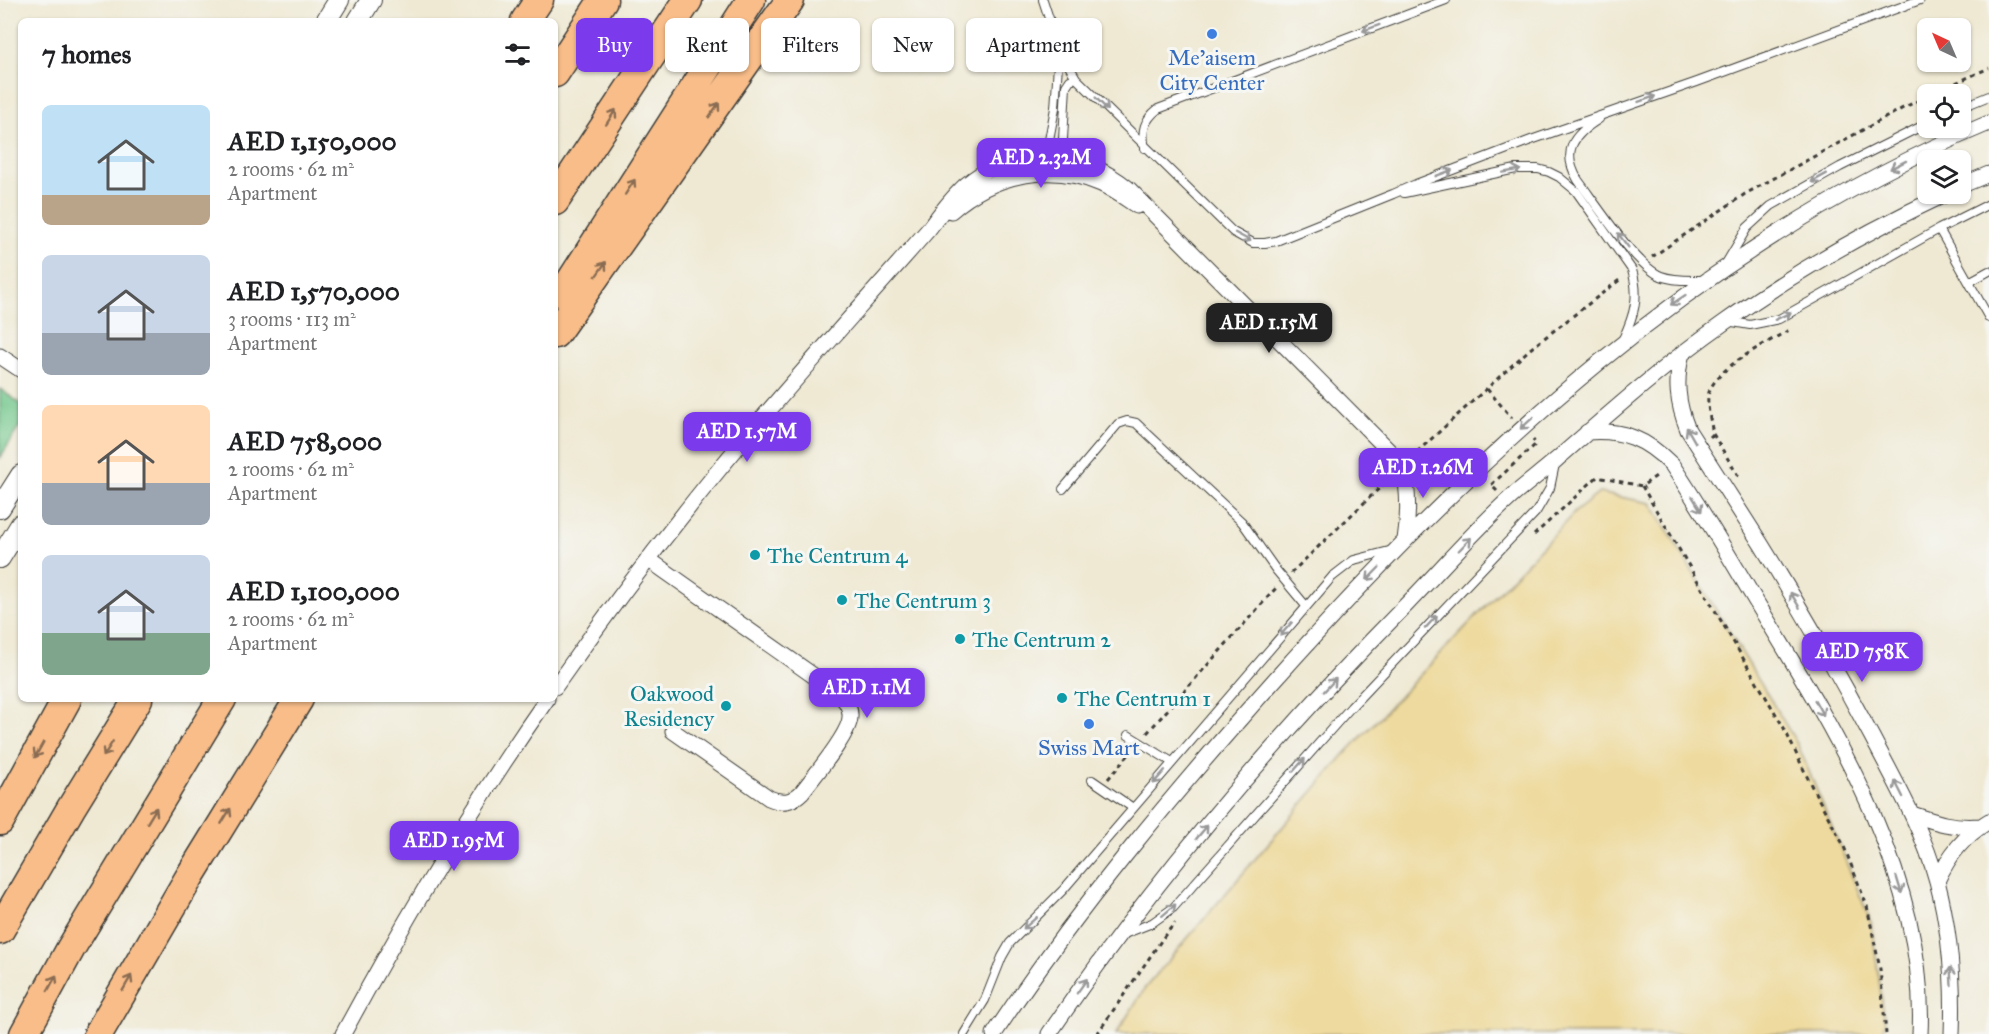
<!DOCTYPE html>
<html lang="en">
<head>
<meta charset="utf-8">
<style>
  :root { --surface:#fff; --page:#f2f2f2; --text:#202124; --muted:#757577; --accent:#7c3aed }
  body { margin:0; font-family:"IM FELL Great Primer",serif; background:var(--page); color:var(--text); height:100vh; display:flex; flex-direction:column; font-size:22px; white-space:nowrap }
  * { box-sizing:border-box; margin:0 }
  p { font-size:20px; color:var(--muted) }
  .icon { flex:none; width:33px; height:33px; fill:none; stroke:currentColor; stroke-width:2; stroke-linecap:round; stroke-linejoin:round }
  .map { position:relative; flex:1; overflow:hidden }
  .panel { position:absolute; left:18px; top:18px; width:540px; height:684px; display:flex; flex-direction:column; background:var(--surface); border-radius:9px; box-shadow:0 2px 4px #0004 }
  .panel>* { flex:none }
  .banner { position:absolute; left:576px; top:18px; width:570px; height:54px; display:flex; gap:12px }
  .needle { width:39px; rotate:316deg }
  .tools { position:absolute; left:1917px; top:18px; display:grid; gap:12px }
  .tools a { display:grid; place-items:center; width:54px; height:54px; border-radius:9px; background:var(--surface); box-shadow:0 2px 4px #0004; font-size:30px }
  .price { position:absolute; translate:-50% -51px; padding:0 14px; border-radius:12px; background:var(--accent); color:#fff; font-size:20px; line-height:39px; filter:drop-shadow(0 2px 3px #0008) }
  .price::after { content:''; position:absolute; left:50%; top:36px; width:18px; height:14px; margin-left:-9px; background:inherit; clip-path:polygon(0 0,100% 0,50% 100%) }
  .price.selected { background:#222; color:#fff }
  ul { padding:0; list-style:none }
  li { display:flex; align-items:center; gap:18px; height:150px; padding:0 24px }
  li span { display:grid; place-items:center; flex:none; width:168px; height:120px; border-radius:9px; color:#555 }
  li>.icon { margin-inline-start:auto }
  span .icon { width:72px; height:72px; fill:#fffc; stroke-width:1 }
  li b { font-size:26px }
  h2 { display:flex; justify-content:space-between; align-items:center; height:72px; padding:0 24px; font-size:26px }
  .chip { padding:0 21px; border-radius:9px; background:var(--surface); box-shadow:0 2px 4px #0004; font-size:21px; line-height:54px }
  .chip.selected { background:var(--accent); color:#fff }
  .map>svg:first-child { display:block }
  .green { fill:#72c78b; stroke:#477254; stroke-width:1.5 }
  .sand { fill:#eeda9e; stroke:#857b5d; stroke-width:1.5 }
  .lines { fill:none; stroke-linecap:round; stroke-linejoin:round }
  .service-casing { stroke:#3c3b37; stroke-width:10 }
  .minor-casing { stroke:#3c3b37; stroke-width:17 }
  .tertiary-casing { stroke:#3c3b37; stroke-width:22 }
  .motorway-casing { stroke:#3c3b37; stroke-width:31 }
  .path { stroke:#3c3b37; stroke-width:3; stroke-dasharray:4.5 4.5; stroke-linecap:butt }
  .service { stroke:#fff; stroke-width:8 }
  .minor { stroke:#fff; stroke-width:15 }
  .tertiary { stroke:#fff; stroke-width:20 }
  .motorway { stroke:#f8bd89; stroke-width:28 }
  .oneway { stroke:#999 }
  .oneway2 { stroke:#8a6c52 }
  .shop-dot { fill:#3f7fe0; stroke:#f6f6f2; stroke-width:2 }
  .culture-dot { fill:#0f9aa8; stroke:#f6f6f2; stroke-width:2 }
  .labels { text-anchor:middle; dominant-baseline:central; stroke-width:6; stroke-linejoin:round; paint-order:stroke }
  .shop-label { font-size:22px; fill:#366cbe; stroke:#f6f6f2 }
  .culture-label { font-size:22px; fill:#0d838f; stroke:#f6f6f2; text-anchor:start }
</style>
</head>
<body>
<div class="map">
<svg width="1989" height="1034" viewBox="0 0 1989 1034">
  <rect width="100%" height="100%" fill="#f6f6f2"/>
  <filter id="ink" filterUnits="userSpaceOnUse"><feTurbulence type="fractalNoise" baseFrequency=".0167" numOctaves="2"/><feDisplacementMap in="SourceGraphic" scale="12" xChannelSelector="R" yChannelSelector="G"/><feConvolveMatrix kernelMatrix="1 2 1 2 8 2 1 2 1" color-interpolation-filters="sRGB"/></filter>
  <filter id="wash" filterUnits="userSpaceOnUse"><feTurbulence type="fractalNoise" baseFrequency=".008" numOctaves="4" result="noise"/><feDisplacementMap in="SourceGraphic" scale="24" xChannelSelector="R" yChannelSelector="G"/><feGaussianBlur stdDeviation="1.35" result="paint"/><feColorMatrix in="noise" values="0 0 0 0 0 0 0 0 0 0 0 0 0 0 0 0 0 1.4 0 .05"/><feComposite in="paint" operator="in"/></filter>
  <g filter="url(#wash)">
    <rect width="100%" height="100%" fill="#efe9d3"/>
    <path class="green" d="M 0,389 L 21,404 L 21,424 L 0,458 Z"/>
    <path class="sand" d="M 1599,493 L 1651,503 L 1798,745 L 1871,922 L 1885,1023 L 1882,1034 L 1116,1034 L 1145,988 L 1344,755 L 1575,512 Z"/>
  </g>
  <g filter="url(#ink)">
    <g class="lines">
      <g class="service-casing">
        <path id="service" d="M 1043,0 L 1059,49 L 1076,78 L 1233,232 L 1253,243 L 1265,243 L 1276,241 L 1393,194 L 1416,184 L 1531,140 L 1697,82 L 1920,0
          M 1960,108 L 1989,96
          M 1599,119 C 1573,135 1561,151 1578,180 C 1596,204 1636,266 1661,276 C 1674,281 1689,280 1703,280
          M 1145,148 C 1141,131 1144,120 1158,109 L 1446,0
          M 1046,156 L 1055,108 L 1059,50
          M 1062,157 L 1066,86 L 1070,80 L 1076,78
          M 1404,193 L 1516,169 L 1538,169 L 1549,172 L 1559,177 L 1576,191 L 1632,270 C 1640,297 1634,315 1623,339
          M 1939,229 L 1989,318
          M 1725,265 L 1747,228 L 1771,206 L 1840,167 L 1928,123
          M 1969,282 L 1989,271
          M 1727,321 L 1750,325 L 1779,319 L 1939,229 L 1989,204
          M 1063,489 L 1118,424 L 1127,421 L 1136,423 L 1242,522 L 1276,570 L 1306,606
          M 1128,735 L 1172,762
          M 1092,780 L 1133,808
          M 1124,934 L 1152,923 L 1173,908 L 1351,707 L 1536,512 L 1550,488 L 1555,464
          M 964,1034 L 985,1000 L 1002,957 L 1010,943 L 1063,890 L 1332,577 L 1354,560 L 1393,550"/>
      </g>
      <g class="minor-casing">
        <path id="minor" d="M 1960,186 L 1989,174
          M 951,211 C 992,175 1050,161 1101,184 C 1114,190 1125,198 1137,206
          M 1682,353 C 1675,381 1677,403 1688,430 C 1712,468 1737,506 1761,544 C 1800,607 1837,671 1872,737 C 1896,783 1923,830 1937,881 C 1950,930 1954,983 1952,1034
          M 0,356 L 21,370
          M 1587,432 C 1623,429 1646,439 1672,465 C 1703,511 1731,560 1760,608 C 1836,733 1928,881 1920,1034
          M 1403,465 C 1409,491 1409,514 1405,540
          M 648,559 L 838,693 C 846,700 851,707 850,717 C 850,734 814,776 802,792 C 792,802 783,804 769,798 L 673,731
          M 555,687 C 605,615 658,545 713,477 C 782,392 856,312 928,230 C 940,214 952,197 967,184 C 1017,143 1081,150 1129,189 L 1403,465 C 1429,473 1452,474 1478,465
          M 1912,814 C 1938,823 1952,828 1980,826
          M 1937,881 C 1949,855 1964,836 1989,821
          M 343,1034 C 405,919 472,806 547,699
          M 994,1034 C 1076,910 1172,795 1271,684 C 1474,456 1703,242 1989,123
          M 1049,1034 C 1154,879 1277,736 1408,603 C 1441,569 1473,532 1508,500 C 1523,486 1540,474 1556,460 C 1611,412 1665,364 1725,322 C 1794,272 1869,230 1946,194"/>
      </g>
      <g class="tertiary-casing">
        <path id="tertiary" d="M 326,21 L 339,0
          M 358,21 L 371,0
          M 0,508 L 21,475
          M 0,558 L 21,524"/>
      </g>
      <g class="motorway-casing">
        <path id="motorway" d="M 525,21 L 539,0
          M 555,73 L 603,0
          M 555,201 L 688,0
          M 563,293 L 751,0
          M 555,334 L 790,0
          M 0,821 L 67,699
          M 0,930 L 71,808 L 138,699
          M 24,1034 L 71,948 L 222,699
          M 98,1034 L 190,876 L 299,699"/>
      </g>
      <path class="path" d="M 1931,94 L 1989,68
        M 1652,257 L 1745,194 L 1905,107 L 1928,96
        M 1487,389 L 1512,418
        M 1713,434 L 1740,479
        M 1710,437 L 1713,434 C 1711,422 1707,408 1708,396 C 1713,368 1767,343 1791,329
        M 1417,452 L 1530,349 L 1622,278
        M 1642,486 L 1784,728 L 1812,787 L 1843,844 L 1867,906 L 1880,969 L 1886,1034
        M 1497,491 L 1491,485 L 1536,444 L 1533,440
        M 1534,535 L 1597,477 L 1642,486 L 1659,474
        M 1291,573 L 1391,477
        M 1147,733 L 1276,588
        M 1108,779 L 1131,752
        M 1097,1034 L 1165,935 L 1175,923"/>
      <use href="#service" class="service"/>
      <use href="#minor" class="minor"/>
      <use href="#tertiary" class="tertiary"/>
      <use href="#motorway" class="motorway"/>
    </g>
    <defs><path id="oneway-shaft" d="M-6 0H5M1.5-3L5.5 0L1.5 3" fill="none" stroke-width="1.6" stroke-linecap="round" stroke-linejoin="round" transform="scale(1.5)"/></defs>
    <g class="oneway">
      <use href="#oneway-shaft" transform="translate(1371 28) rotate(160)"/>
      <use href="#oneway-shaft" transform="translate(1647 99) rotate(-19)"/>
      <use href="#oneway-shaft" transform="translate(1102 104) rotate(45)"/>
      <use href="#oneway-shaft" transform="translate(1898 165) rotate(153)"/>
      <use href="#oneway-shaft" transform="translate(1512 171) rotate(-10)"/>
      <use href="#oneway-shaft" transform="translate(1444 173) rotate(-21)"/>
      <use href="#oneway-shaft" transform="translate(1819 178) rotate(151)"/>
      <use href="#oneway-shaft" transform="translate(1243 237) rotate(28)"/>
      <use href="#oneway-shaft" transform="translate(1623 240) rotate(-127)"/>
      <use href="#oneway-shaft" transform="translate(1678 300) rotate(146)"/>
      <use href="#oneway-shaft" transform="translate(1783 316) rotate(-25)"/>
      <use href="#oneway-shaft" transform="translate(1527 423) rotate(138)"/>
      <use href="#oneway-shaft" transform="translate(1691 435) rotate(-120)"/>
      <use href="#oneway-shaft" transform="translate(1697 504) rotate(59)"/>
      <use href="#oneway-shaft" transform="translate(1465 544) rotate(-46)"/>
      <use href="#oneway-shaft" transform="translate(1373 574) rotate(134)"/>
      <use href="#oneway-shaft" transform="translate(1795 600) rotate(-121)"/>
      <use href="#oneway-shaft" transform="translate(1431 622) rotate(-47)"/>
      <use href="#oneway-shaft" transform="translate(1286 629) rotate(131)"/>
      <use href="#oneway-shaft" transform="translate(1330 685) rotate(-47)"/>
      <use href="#oneway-shaft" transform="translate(1819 708) rotate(61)"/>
      <use href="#oneway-shaft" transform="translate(1299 765) rotate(-48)"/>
      <use href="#oneway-shaft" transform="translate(1159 777) rotate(131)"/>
      <use href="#oneway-shaft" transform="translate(1899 789) rotate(-117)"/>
      <use href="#oneway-shaft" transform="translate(1202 832) rotate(-50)"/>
      <use href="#oneway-shaft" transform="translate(1899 885) rotate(73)"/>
      <use href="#oneway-shaft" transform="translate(1169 910) rotate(-41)"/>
      <use href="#oneway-shaft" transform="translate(1030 923) rotate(139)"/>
      <use href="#oneway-shaft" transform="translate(1951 976) rotate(-93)"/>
      <use href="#oneway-shaft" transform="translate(1082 986) rotate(-55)"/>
    </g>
    <g class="oneway2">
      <use href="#oneway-shaft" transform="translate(714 110) rotate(-55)"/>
      <use href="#oneway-shaft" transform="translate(611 117) rotate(-57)"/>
      <use href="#oneway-shaft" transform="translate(630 187) rotate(-57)"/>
      <use href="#oneway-shaft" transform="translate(601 269) rotate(-55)"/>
      <use href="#oneway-shaft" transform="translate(108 749) rotate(122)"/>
      <use href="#oneway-shaft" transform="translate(39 750) rotate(119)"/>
      <use href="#oneway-shaft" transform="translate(152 815) rotate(-59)"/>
      <use href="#oneway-shaft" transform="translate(226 816) rotate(-59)"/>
      <use href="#oneway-shaft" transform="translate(52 983) rotate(-61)"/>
      <use href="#oneway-shaft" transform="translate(127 983) rotate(-60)"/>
    </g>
  </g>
  <g class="shop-dot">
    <circle cx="1212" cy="34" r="6"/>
    <circle cx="1089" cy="724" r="6"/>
  </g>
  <g class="culture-dot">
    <circle cx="755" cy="555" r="6"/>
    <circle cx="842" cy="600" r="6"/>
    <circle cx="960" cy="639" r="6"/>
    <circle cx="1062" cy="698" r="6"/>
    <circle cx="726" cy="706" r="6"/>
  </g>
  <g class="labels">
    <g class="shop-label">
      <text x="1212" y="57">Me'aisem<tspan x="1212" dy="25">City Center</tspan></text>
      <text x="1089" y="747">Swiss Mart</text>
    </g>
    <g class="culture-label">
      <text x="767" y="555">The Centrum 4</text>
      <text x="854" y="600">The Centrum 3</text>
      <text x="972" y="639">The Centrum 2</text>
      <text x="714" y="693" text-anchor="end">Oakwood<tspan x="714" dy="25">Residency</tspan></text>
      <text x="1074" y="698">The Centrum 1</text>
    </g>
  </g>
</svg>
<div class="tools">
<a><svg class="needle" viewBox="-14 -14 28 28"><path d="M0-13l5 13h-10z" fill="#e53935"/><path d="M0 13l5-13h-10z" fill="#757577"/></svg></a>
<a><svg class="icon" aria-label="locate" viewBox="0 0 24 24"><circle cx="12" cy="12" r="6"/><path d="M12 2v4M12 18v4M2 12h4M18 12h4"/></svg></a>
<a><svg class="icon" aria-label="layers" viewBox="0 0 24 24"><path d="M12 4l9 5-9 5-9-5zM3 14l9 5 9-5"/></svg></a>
</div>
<b class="price" style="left:1041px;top:189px">AED 2.32M</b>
<b class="price selected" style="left:1269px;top:354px">AED 1.15M</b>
<b class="price" style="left:747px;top:463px">AED 1.57M</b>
<b class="price" style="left:1423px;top:499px">AED 1.26M</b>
<b class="price" style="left:1862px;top:683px">AED 758K</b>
<b class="price" style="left:867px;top:719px">AED 1.1M</b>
<b class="price" style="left:454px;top:872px">AED 1.95M</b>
<div class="banner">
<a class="chip selected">Buy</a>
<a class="chip">Rent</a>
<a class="chip">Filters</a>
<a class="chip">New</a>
<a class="chip">Apartment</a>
</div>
<section class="panel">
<h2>7 homes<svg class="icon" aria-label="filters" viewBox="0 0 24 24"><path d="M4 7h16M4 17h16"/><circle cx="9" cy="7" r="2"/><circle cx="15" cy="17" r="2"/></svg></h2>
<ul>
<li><span style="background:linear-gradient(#bfe0f5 75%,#b9a48a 0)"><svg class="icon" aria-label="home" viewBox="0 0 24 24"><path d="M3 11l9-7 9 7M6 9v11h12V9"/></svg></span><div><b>AED 1,150,000</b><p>2 rooms · 62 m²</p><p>Apartment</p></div></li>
<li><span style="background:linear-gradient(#c9d6e8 65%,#9aa5b1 0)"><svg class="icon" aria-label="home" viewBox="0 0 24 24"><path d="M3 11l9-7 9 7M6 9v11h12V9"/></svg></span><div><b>AED 1,570,000</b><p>3 rooms · 113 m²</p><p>Apartment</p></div></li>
<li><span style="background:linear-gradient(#ffd9b3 65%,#9aa5b1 0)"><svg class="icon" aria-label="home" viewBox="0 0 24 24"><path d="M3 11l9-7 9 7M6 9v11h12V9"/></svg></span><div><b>AED 758,000</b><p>2 rooms · 62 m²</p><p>Apartment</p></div></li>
<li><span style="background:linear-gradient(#c9d6e8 65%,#7fa58c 0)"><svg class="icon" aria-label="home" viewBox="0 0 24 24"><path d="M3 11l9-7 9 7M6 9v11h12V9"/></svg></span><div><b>AED 1,100,000</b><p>2 rooms · 62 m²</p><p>Apartment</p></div></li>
</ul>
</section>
</div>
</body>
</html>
